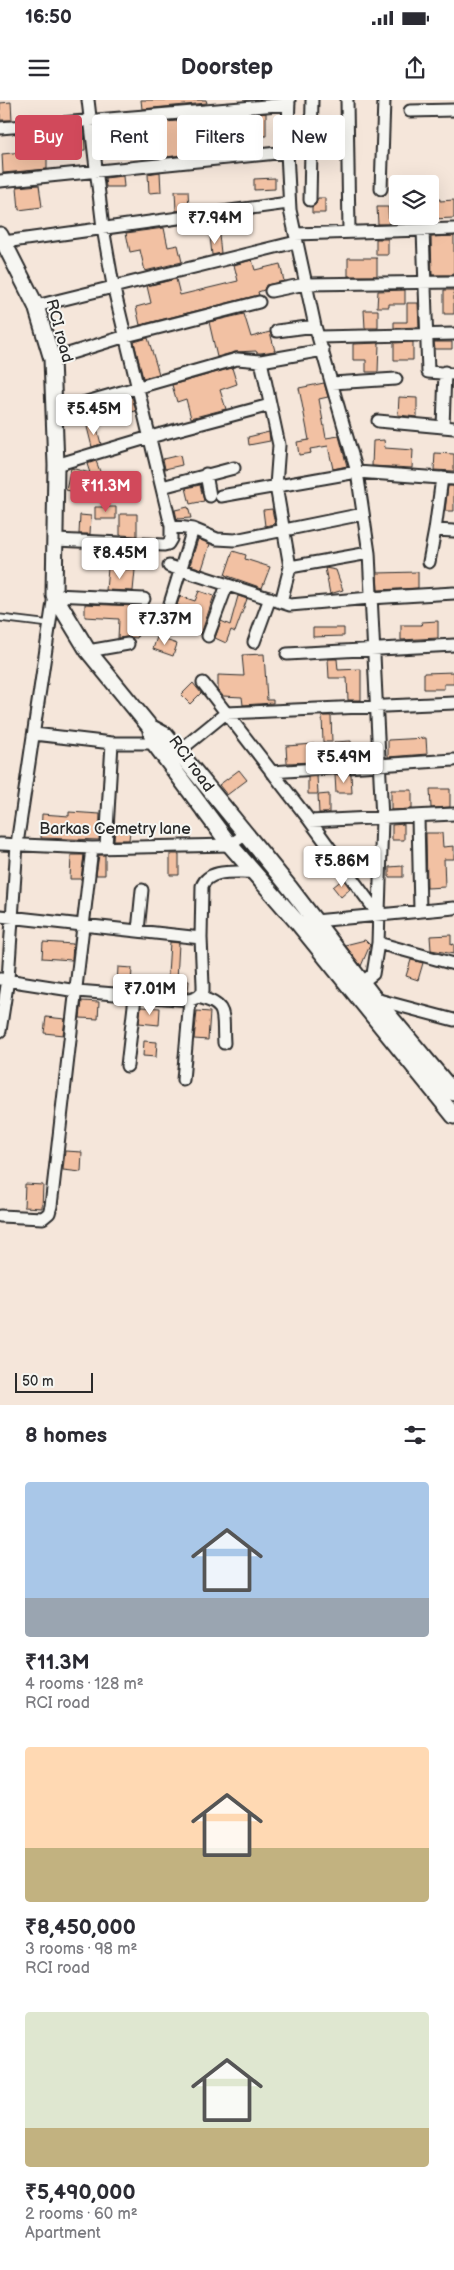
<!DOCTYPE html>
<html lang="en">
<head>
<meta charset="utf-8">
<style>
  :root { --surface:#fff; --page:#f2f2f3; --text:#2b2b33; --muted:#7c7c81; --accent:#d1495b }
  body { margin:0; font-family:"Balsamiq Sans",sans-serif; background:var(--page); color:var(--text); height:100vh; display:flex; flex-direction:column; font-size:19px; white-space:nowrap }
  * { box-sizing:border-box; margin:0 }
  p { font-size:16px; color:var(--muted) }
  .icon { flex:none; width:28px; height:28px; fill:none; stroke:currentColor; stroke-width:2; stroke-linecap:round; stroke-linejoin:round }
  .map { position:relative; height:1305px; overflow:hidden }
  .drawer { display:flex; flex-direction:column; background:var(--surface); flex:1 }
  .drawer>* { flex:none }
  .top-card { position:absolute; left:15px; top:15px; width:425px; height:45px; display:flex; gap:10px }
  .controls { position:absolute; left:389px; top:75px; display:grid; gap:10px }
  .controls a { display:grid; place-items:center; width:50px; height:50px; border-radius:5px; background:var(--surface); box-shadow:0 5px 20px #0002; font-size:25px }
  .scale { position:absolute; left:15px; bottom:12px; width:78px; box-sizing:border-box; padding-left:5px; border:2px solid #2b2b2b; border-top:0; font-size:14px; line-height:18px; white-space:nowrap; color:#2b2b2b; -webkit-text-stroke:4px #f6f6f2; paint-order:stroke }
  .price { position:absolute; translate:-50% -42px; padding:0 11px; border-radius:5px; background:#fff; color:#222; font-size:16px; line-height:32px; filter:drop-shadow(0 1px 2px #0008) }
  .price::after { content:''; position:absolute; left:50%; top:30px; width:15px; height:11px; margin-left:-8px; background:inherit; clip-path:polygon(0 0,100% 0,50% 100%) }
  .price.active { background:var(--accent); color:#fff }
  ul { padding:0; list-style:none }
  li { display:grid; align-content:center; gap:10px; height:265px; padding:0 25px }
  li span { display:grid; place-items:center; height:155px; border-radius:5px; color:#555 }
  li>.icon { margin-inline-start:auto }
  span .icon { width:90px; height:90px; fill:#fffc; stroke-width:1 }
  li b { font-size:21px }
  h2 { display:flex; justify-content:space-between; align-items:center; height:60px; padding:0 25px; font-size:21px }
  .pill { padding:0 18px; border-radius:5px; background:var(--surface); box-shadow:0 5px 20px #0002; font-size:18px; line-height:45px }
  .pill.active { background:var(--accent); color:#fff }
  .status { display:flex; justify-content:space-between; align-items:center; height:35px; padding:0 25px; background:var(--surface); direction:ltr }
  .status svg { height:14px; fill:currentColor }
  header { display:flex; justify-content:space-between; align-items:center; height:65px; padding:0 25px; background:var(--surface); font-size:22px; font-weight:800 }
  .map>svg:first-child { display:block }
  .building { fill:#f2c1a3; stroke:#2b2b2b }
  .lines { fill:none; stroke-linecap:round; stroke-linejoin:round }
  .lane-casing { stroke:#2b2b2b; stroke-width:9 }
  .street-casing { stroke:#2b2b2b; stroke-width:15 }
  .secondary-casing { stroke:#2b2b2b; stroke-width:19 }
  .lane { stroke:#f6f6f2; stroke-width:5.5 }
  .street { stroke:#f6f6f2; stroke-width:11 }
  .secondary { stroke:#f6f6f2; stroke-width:15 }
  .labels { text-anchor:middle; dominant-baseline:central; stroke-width:4; stroke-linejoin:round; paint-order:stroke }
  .street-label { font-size:16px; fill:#2b2b2b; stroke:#f6f6f2 }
</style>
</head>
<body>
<div class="status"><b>16:50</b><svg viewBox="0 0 49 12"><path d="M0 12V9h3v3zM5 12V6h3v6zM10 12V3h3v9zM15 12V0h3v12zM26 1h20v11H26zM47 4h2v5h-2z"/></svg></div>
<header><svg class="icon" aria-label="menu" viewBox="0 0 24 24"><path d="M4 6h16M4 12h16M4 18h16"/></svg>Doorstep<svg class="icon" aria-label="share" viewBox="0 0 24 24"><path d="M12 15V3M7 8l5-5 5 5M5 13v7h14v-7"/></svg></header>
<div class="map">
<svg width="454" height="1305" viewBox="0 0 454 1305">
  <rect width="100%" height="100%" fill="#f5e6da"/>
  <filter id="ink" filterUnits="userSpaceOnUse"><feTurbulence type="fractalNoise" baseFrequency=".02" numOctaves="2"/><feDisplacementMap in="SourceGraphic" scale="10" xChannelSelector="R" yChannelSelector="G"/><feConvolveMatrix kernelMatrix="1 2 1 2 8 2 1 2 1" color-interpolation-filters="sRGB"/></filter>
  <g filter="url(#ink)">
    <path class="building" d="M 141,0 L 206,0 L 207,3 L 142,9 Z
      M 11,2 L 12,20 L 0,20 L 0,3 Z
      M 266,13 L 266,36 L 252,37 L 251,15 Z
      M 179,21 L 180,32 L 198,31 L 199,48 L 182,49 L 182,55 L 166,57 L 163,22 Z
      M 73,29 L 84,29 L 85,50 L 74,51 Z
      M 33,51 L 47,51 L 47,69 L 3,73 L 2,54 Z
      M 160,72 L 161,92 L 149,93 L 148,74 Z
      M 123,76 L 124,87 L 106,87 L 105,78 Z
      M 275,78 L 275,89 L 254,90 L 254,79 Z
      M 39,85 L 42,107 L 19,110 L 17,87 Z
      M 175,91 L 188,91 L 189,109 L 176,111 Z
      M 318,98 L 325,98 L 325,113 L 312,113 L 312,107 L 316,104 Z
      M 440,99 L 440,101 L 454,100 L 454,118 L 431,119 L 431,100 Z
      M 377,107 L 388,107 L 389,124 L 378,124 Z
      M 164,128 L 168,147 L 178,145 L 182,162 L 145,171 L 140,150 L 130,152 L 126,133 Z
      M 219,135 L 221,153 L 212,155 L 210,136 Z
      M 454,136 L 454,175 L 432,175 L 431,137 Z
      M 376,139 L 388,139 L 388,155 L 376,155 Z
      M 348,158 L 377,158 L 377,176 L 348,176 Z
      M 252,160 L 255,170 L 280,164 L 284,181 L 266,185 L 264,190 L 258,192 L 259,195 L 140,225 L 136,207 L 151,203 L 147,186 L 176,179 L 180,195 L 238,181 L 234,165 Z
      M 405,190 L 405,204 L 389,204 L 389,207 L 377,207 L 378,191 Z
      M 444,190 L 454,190 L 454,214 L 444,214 Z
      M 407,203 L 418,203 L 419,227 L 394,228 L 394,222 L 407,222 Z
      M 364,210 L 378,210 L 378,228 L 365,228 Z
      M 244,214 L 251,237 L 270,232 L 275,251 L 261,253 L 257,253 L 256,251 L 235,252 L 217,257 L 209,222 Z
      M 148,238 L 159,274 L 143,278 L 134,242 Z
      M 413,242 L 413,260 L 394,260 L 394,243 Z
      M 434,242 L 452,242 L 452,249 L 435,249 Z
      M 379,243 L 378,272 L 366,272 L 366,260 L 353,260 L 353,244 Z
      M 232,268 L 237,284 L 220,290 L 226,309 L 191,318 L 186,299 L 177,302 L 172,285 Z
      M 324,283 L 328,297 L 319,299 L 326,338 L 339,336 L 347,366 L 333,369 L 328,346 L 310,349 L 311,353 L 299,355 L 297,342 L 309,340 L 299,288 Z
      M 132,297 L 136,311 L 117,315 L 118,319 L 99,323 L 96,307 Z
      M 399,297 L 417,298 L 417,317 L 398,315 Z
      M 96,325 L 101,344 L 92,347 L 87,327 Z
      M 269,332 L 270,341 L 249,345 L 248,337 Z
      M 384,340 L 385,348 L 413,350 L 412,368 L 372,366 L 373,341 Z
      M 435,353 L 454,354 L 454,371 L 434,370 Z
      M 180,355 L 182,365 L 165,369 L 163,359 Z
      M 96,361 L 101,374 L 87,379 L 84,394 L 66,390 L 71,368 L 90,373 L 87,364 Z
      M 200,385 L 204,401 L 190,404 L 186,388 Z
      M 448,386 L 454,386 L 454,411 L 445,411 Z
      M 95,407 L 116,407 L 116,419 L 95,419 Z
      M 188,407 L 191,418 L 177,419 L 175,410 Z
      M 272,409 L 275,424 L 265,426 L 263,410 Z
      M 120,414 L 137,414 L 137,436 L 120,435 Z
      M 80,415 L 91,416 L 90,434 L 79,434 Z
      M 198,439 L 210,444 L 202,469 L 190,465 Z
      M 233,451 L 246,455 L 245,459 L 270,467 L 262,488 L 225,475 Z
      M 147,452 L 157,452 L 155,469 L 146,467 Z
      M 108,468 L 135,470 L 133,491 L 106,490 Z
      M 325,468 L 336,470 L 343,490 L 330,494 Z
      M 418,472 L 418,488 L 378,490 L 377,473 Z
      M 199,491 L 214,496 L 201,534 L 186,527 L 192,511 L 177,505 L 180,496 L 195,501 Z
      M 238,496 L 247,499 L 235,532 L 231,530 L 226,543 L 215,538 L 221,521 L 230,525 Z
      M 85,504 L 136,506 L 136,521 L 142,522 L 137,538 L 127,537 L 118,538 L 119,519 L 85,517 Z
      M 438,521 L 438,538 L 401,540 L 401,525 L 422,525 L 421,522 Z
      M 313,528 L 344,528 L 344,536 L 313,537 Z
      M 157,537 L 177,544 L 173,556 L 153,549 Z
      M 264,554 L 267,600 L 273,600 L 273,603 L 243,605 L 242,597 L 223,596 L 218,590 L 218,575 L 244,576 L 242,555 Z
      M 328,559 L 337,559 L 338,570 L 361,569 L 361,600 L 348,600 L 347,578 L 329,578 Z
      M 454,572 L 454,584 L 444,584 L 444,589 L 424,589 L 424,573 Z
      M 193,583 L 201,593 L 190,604 L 181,595 Z
      M 322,616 L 331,616 L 332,642 L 323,642 Z
      M 426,638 L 427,654 L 388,657 L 388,640 Z
      M 351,641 L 352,659 L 335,660 L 334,642 Z
      M 315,644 L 315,662 L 287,663 L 286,646 Z
      M 239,670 L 247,680 L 227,695 L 219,685 Z
      M 351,674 L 352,693 L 336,693 L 335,675 Z
      M 317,676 L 318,694 L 308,694 L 308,677 Z
      M 430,689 L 450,689 L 450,707 L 431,708 Z
      M 391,690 L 412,690 L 412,709 L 391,710 Z
      M 329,694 L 329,713 L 319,713 L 318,695 Z
      M 69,712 L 100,714 L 99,740 L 41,738 L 42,714 L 69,716 Z
      M 404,724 L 404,740 L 392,740 L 392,725 Z
      M 115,730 L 130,731 L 129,740 L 114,740 Z
      M 426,733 L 442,733 L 443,747 L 454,746 L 454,759 L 444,759 L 445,787 L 427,788 Z
      M 358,753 L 372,753 L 372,767 L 358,767 Z
      M 170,754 L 179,754 L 179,775 L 170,775 Z
      M 71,755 L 84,755 L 81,779 L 70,779 Z
      M 99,755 L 105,755 L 105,775 L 96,775 Z
      M 403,766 L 403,777 L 389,777 L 389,767 Z
      M 343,779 L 350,789 L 341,797 L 333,787 Z
      M 451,835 L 451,845 L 454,844 L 454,854 L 431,850 L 430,836 Z
      M 365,840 L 370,845 L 361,866 L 345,845 Z
      M 43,842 L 73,844 L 72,860 L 42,858 Z
      M 170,842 L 179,843 L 177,880 L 189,881 L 188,892 L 167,891 Z
      M 411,860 L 423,863 L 418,880 L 406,876 Z
      M 118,867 L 132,868 L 131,886 L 117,885 Z
      M 82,901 L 99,902 L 98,919 L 80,918 Z
      M 141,907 L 160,908 L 159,925 L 139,923 Z
      M 197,911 L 210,912 L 208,940 L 194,939 Z
      M 46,917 L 65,919 L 63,935 L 44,933 Z
      M 144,941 L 157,942 L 156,957 L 143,956 Z
      M 65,1051 L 82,1052 L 81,1072 L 63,1070 Z
      M 25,1084 L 43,1085 L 42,1108 L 24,1107 Z"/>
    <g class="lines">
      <g class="lane-casing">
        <path id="lane" d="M 0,518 L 50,524"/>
      </g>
      <g class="street-casing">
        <path id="street" d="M 88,0 L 103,128 L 113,185 L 171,426
          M 289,0 L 287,52 L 290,110 L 315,226 L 357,372 L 369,453 L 382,719 L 378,843 L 373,874 L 356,887
          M 347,0 L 349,131
          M 410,11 L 454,10
          M 288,26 L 346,28
          M 0,28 L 289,4
          M 0,81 L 287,52
          M 381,89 L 384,0
          M 310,100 L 312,0
          M 423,130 L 428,272 L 454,274
          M 295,134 L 454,129
          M 4,142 L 288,103
          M 271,191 L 305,184 L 454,182
          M 36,206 L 296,142
          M 277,231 L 315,226
          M 319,237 L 454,234
          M 52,259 L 126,236 L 259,202
          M 261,261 L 279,345 L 276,386 L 290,467
          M 332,283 L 396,279
          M 55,311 L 237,259 L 261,261 L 323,250
          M 378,321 L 454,328
          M 443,327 L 445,272
          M 56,365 L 150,337 L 270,305
          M 206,374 L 210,396
          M 162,387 L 234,368
          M 221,396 L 357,372 L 454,379
          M 435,430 L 442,378
          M 56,440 L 164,445 L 168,444 L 171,439 L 171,426 L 193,429 L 217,439 L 235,440 L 363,414
          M 429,462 L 435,430 L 454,431
          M 169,466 L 290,505 L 370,498 L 454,493
          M 281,502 L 290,467 L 369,453
          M 164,523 L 193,429
          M 208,536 L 227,485
          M 254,542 L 270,498
          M 88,551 L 128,544
          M 287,554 L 454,545
          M 203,583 L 310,721 L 378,814
          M 34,634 L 112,643 L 154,643 L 159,640
          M 178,652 L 226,613 L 454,603
          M 271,672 L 454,660
          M 418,717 L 420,811
          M 310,721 L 454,714
          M 0,744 L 92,748 L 230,745 L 246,734
          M 106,747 L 112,643
          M 0,816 L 201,838
          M 315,821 L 454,808
          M 138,831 L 142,790
          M 378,843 L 454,864
          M 0,879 L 77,891 L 190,900 L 198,897 L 203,892 L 203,885 L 201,838 L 202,786 C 209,768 237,773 253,772
          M 198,897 C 229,905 222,914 224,943
          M 375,899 L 454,920
          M 0,931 L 8,879 L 17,744 L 54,495 L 144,499
          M 127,966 L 135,897
          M 183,980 L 190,900
          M 0,1116 L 43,1118 L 49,1113 L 51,1106 L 92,748"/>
      </g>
      <g class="secondary-casing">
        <path id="secondary" d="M 0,135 L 36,206 L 52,259 L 56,365 L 54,495 L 88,551 L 150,627 L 154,643 L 230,745 L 298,823 L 454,1016
          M 150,627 L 165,635 L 290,788 L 371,894 L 454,993"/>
      </g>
      <use href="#lane" class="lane"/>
      <use href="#street" class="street"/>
      <use href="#secondary" class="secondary"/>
    </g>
  </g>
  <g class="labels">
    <g class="street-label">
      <text transform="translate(59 231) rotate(75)">RCI road</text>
      <text transform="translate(191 664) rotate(54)">RCI road</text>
      <text x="115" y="729">Barkas Cemetry lane</text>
    </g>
  </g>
</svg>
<div class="controls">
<a><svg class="icon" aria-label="layers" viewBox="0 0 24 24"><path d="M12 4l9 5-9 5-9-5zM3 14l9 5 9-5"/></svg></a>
</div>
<div class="scale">50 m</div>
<b class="price" style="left:215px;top:145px">₹7.94M</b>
<b class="price" style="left:94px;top:336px">₹5.45M</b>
<b class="price active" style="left:106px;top:413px">₹11.3M</b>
<b class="price" style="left:120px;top:480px">₹8.45M</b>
<b class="price" style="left:165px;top:546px">₹7.37M</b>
<b class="price" style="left:344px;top:684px">₹5.49M</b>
<b class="price" style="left:342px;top:788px">₹5.86M</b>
<b class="price" style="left:150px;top:916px">₹7.01M</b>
<div class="top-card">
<a class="pill active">Buy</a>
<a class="pill">Rent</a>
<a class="pill">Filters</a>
<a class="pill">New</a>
</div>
</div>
<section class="drawer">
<h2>8 homes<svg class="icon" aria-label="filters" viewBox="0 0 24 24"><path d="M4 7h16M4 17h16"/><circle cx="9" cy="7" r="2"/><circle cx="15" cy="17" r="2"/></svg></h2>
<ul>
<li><span style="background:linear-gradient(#a9c7e8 75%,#9aa5b1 0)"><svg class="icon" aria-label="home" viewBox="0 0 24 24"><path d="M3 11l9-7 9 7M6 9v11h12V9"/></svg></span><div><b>₹11.3M</b><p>4 rooms · 128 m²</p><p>RCI road</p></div></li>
<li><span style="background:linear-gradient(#ffd9b3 65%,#c2b280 0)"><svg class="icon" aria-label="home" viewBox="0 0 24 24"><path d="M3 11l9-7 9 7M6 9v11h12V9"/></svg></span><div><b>₹8,450,000</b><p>3 rooms · 98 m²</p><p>RCI road</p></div></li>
<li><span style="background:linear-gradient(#dfe7d0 75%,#c2b280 0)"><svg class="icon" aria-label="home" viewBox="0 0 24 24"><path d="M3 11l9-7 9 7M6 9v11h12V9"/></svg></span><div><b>₹5,490,000</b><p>2 rooms · 60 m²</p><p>Apartment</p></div></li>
</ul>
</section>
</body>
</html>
